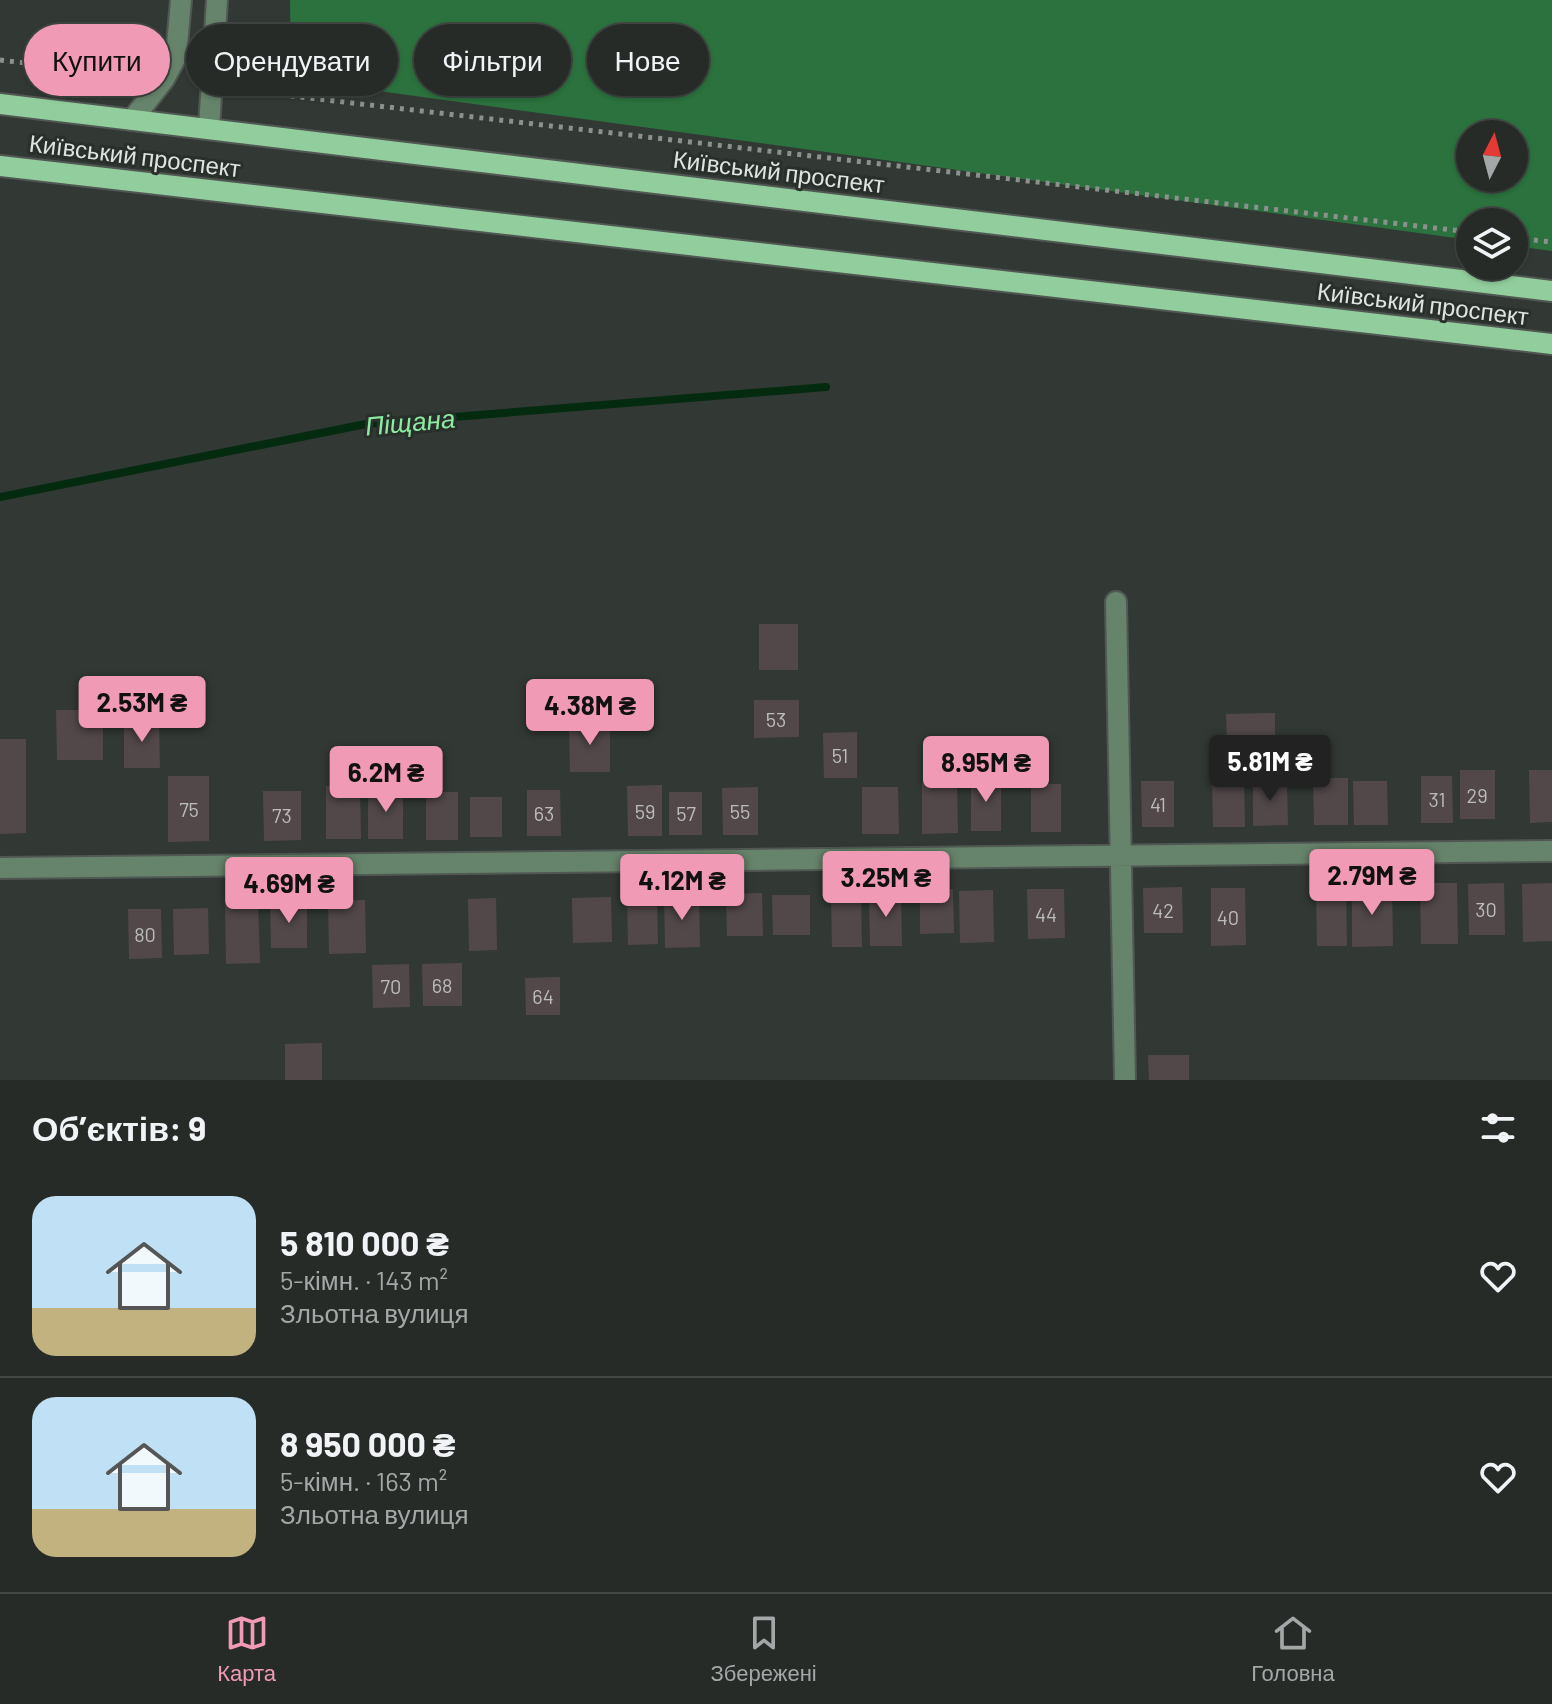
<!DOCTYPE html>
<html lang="uk">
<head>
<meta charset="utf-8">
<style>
  :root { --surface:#262b27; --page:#323733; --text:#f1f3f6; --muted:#a4a7a7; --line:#424744; --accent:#f09ab5 }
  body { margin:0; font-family:Barlow,sans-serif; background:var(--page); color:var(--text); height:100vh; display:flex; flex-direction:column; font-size:30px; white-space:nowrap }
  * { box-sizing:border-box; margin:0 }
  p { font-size:26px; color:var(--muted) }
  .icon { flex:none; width:44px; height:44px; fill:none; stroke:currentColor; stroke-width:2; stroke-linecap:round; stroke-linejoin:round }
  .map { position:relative; height:1080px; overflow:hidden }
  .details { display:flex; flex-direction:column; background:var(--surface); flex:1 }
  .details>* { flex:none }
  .guide { position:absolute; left:24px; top:24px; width:800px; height:72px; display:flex; gap:16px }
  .needle { width:52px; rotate:6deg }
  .fabs { position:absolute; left:1456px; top:120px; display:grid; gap:16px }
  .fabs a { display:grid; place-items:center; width:72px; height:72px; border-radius:50%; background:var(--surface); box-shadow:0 2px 6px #0004,0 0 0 2px var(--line); font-size:40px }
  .price { position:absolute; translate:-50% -68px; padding:0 18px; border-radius:8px; background:var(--accent); color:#111; font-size:26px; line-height:52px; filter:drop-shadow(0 2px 4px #0008) }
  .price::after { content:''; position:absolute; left:50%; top:48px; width:24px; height:18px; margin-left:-12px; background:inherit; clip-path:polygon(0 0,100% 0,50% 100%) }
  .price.selected { background:#222; color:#fff }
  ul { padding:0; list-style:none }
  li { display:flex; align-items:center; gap:24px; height:200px; padding:0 32px }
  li+li { border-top:2px solid var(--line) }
  li span { display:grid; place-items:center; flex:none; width:224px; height:160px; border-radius:24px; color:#555 }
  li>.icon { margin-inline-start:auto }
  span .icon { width:96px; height:96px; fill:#fffc; stroke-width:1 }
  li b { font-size:34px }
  h2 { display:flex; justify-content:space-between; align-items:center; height:96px; padding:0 32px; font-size:34px }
  .tag { padding:0 28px; border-radius:36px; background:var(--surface); box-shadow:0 2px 6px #0004,0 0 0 2px var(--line); font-size:28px; line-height:72px }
  .tag.selected { background:var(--accent); color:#111 }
  .menu { display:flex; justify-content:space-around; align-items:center; height:112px; border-top:2px solid var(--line); background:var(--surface); font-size:22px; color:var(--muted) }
  .menu a { display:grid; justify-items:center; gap:4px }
  .menu .selected { color:var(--accent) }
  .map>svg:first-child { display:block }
  .forest { fill:#2b723e; fill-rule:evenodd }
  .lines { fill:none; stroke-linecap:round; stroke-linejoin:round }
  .stream { stroke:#042b10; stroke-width:8 }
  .building { fill:#52484a }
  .minor-casing { stroke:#515853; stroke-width:24 }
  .major-casing { stroke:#515853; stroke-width:24 }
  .path { stroke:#8b918d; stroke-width:5; stroke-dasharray:4 6; stroke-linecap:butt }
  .minor { stroke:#66836b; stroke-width:20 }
  .major { stroke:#92ce9d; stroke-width:20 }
  .labels { text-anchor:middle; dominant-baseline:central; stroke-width:6; stroke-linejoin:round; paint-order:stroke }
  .number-label { font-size:20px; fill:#bcbdba }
  .street-label { font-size:24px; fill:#dfe4e0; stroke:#292f2a }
  .water-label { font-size:26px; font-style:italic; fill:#8ceca1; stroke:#292f2a }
</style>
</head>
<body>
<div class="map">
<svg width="1552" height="1080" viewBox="0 0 1552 1080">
  <rect width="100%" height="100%" fill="#323934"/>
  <path class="forest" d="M 290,0 L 1552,0 L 1552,251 L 1514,246 L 1514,222 L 1470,222 L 1470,240 L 291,79 ZM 1470,134 L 1514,134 L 1514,178 L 1470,178 Z"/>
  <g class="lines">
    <path class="stream" d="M 0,497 L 366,424 L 826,387"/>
  </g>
  <path class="building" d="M 759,624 L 798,624 L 798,670 L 759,670 Z
    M 754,700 L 799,700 L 799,737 L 754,738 Z
    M 56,710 L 103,710 L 103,760 L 57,760 Z
    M 1275,713 L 1275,746 L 1227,747 L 1226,714 Z
    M 124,719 L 159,719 L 160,768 L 124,768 Z
    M 610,722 L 610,772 L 570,772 L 569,723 Z
    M 857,732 L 857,778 L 824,778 L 823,733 Z
    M 0,739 L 26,739 L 26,833 L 0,834 Z
    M 1460,770 L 1495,770 L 1495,819 L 1460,819 Z
    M 1529,770 L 1552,770 L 1552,822 L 1530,823 Z
    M 168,776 L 209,776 L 209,841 L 168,842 Z
    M 971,776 L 1001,776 L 1001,831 L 971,831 Z
    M 1421,776 L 1452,776 L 1453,823 L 1421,823 Z
    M 1244,778 L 1245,827 L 1213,827 L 1212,779 Z
    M 1313,778 L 1348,778 L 1348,825 L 1314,825 Z
    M 1287,780 L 1288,825 L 1253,826 L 1253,781 Z
    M 1141,781 L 1174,781 L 1174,827 L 1142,827 Z
    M 1353,781 L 1387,781 L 1388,825 L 1354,825 Z
    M 922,782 L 957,782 L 958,833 L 922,834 Z
    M 1031,784 L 1061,784 L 1061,832 L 1031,832 Z
    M 662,785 L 662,836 L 628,836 L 627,786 Z
    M 326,786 L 360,786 L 361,839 L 326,839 Z
    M 758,787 L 758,835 L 723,835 L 722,788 Z
    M 862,787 L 898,787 L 899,834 L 862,834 Z
    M 368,790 L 403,790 L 403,839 L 368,839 Z
    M 527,790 L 560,790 L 561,836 L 527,836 Z
    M 263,791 L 301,791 L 301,840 L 264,841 Z
    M 426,792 L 458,792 L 458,840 L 426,840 Z
    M 669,792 L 702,792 L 702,835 L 669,835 Z
    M 470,797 L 502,797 L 502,837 L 470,837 Z
    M 1420,883 L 1457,883 L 1458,944 L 1421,944 Z
    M 1504,883 L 1505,935 L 1469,935 L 1468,884 Z
    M 1552,883 L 1552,941 L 1523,942 L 1522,884 Z
    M 1392,886 L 1393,946 L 1352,947 L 1352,887 Z
    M 1182,887 L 1183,933 L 1144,933 L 1143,888 Z
    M 1316,887 L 1346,887 L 1347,946 L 1317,946 Z
    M 1211,888 L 1245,888 L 1246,945 L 1211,946 Z
    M 953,889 L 954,933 L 920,934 L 920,890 Z
    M 1027,889 L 1064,889 L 1065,938 L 1028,939 Z
    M 993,890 L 994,942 L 960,943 L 959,891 Z
    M 901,891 L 902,946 L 870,946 L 869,892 Z
    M 762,893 L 763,936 L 727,936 L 726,894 Z
    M 772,895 L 810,895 L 810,935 L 773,935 Z
    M 831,895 L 861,895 L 862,947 L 832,947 Z
    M 664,896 L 699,896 L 700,947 L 665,948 Z
    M 611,897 L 612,942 L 573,943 L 572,898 Z
    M 657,897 L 658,944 L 628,945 L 627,898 Z
    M 496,898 L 497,950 L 469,951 L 468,899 Z
    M 365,900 L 366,953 L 329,954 L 328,901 Z
    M 258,901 L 260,963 L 226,964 L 225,902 Z
    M 307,901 L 307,948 L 271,948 L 270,902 Z
    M 208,908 L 209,954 L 174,955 L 173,909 Z
    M 128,909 L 161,909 L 162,958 L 129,959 Z
    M 462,963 L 462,1006 L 423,1006 L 422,964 Z
    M 409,964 L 410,1007 L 373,1008 L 372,965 Z
    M 560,977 L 560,1015 L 526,1015 L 525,978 Z
    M 322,1043 L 322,1080 L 285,1080 L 285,1044 Z
    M 1148,1055 L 1189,1055 L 1189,1080 L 1149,1080 Z"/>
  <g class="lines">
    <g class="minor-casing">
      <path id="minor" d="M 132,120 L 164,79 L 176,57 L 181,0
        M 209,128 L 217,0
        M 1116,602 L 1125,1080
        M 0,868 L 1552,851"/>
    </g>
    <g class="major-casing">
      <path id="major" d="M 0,104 L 1552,291
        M 0,166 L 1552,344"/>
    </g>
    <path class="path" d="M 0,60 L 138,76
      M 231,89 L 1470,232
      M 1514,238 L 1552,242"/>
    <use href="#minor" class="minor"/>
    <use href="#major" class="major"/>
  </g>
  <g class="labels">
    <g class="number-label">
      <text x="776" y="719">53</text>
      <text x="840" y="755">51</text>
      <text x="1477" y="795">29</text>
      <text x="1437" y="799">31</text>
      <text x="1158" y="804">41</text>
      <text x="189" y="809">75</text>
      <text x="645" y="811">59</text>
      <text x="740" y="811">55</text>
      <text x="544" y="813">63</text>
      <text x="686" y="813">57</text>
      <text x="282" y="815">73</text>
      <text x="1486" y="909">30</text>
      <text x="1163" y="910">42</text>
      <text x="1046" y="914">44</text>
      <text x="1228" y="917">40</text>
      <text x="145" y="934">80</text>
      <text x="442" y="985">68</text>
      <text x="391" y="986">70</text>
      <text x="543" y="996">64</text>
    </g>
    <g class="street-label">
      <text transform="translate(135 155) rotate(7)">Київський проспект</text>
      <text transform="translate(779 171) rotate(7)">Київський проспект</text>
      <text transform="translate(1423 303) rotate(7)">Київський проспект</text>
    </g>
    <g class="water-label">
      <text transform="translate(410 421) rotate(-5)">Піщана</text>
    </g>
  </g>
</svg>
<div class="fabs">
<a><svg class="needle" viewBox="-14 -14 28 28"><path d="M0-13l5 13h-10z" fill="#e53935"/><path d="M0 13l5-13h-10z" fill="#a4a7a7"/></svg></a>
<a><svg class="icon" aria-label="layers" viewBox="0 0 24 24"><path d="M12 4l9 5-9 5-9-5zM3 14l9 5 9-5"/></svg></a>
</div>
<b class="price" style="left:142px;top:744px">2.53M ₴</b>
<b class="price" style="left:590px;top:747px">4.38M ₴</b>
<b class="price selected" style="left:1270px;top:803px">5.81M ₴</b>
<b class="price" style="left:986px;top:804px">8.95M ₴</b>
<b class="price" style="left:386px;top:814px">6.2M ₴</b>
<b class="price" style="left:1372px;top:917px">2.79M ₴</b>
<b class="price" style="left:886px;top:919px">3.25M ₴</b>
<b class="price" style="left:682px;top:922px">4.12M ₴</b>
<b class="price" style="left:289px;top:925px">4.69M ₴</b>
<div class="guide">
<a class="tag selected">Купити</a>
<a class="tag">Орендувати</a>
<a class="tag">Фільтри</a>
<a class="tag">Нове</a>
</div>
</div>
<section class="details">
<h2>Об’єктів: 9<svg class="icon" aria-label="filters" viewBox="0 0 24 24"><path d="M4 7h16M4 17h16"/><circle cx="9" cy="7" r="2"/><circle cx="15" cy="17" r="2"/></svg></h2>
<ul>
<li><span style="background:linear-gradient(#bfe0f5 70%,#c2b280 0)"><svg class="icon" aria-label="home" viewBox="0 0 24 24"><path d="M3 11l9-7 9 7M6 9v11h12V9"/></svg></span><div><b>5 810 000 ₴</b><p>5-кімн. · 143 m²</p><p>Зльотна вулиця</p></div><svg class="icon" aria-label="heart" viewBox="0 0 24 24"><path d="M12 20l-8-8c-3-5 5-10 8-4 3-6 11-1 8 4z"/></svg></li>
<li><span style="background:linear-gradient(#bfe0f5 70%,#c2b280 0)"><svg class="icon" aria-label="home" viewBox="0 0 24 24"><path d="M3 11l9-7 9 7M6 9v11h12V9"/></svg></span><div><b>8 950 000 ₴</b><p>5-кімн. · 163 m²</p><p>Зльотна вулиця</p></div><svg class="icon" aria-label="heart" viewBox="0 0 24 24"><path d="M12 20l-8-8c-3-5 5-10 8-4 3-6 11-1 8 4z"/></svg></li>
</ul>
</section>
<nav class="menu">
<a class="selected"><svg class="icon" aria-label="map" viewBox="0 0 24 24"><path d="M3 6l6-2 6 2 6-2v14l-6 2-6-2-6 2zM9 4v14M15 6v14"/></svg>Карта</a>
<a><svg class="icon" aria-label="saved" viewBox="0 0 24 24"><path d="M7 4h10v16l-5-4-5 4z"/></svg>Збережені</a>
<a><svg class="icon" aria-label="home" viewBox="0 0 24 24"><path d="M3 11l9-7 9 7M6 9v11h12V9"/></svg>Головна</a>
</nav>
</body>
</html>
